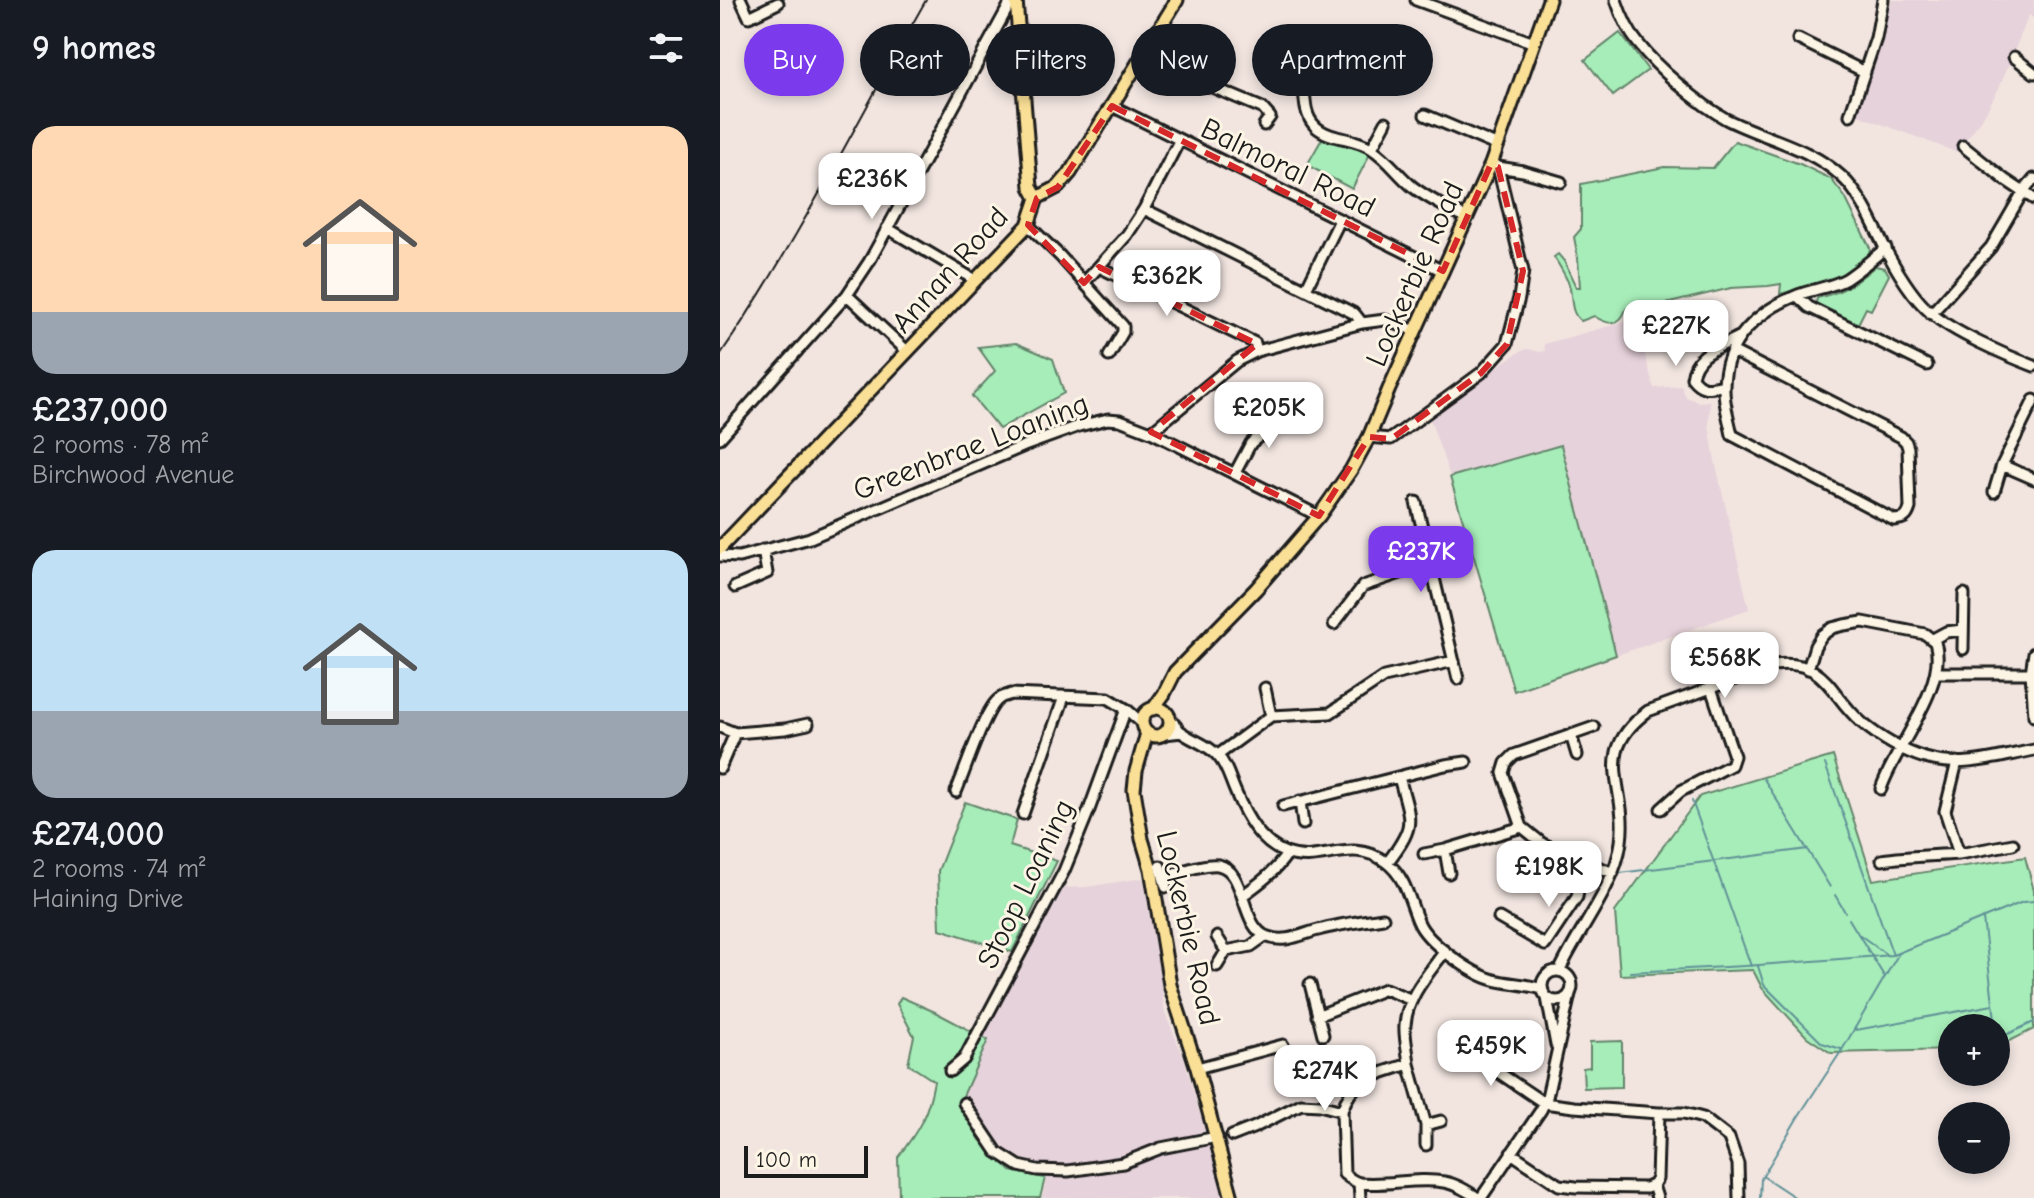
<!DOCTYPE html>
<html lang="en">
<head>
<meta charset="utf-8">
<style>
  :root { --surface:#171b24; --page:#242831; --text:#f1f3f6; --muted:#9ea1a6; --accent:#7c3aed }
  body { margin:0; font-family:"Comic Neue",sans-serif; background:var(--page); color:var(--text); height:100vh; display:flex; flex-direction:column; font-size:30px; white-space:nowrap }
  * { box-sizing:border-box; margin:0 }
  p { font-size:26px; color:var(--muted) }
  .icon { flex:none; width:44px; height:44px; fill:none; stroke:currentColor; stroke-width:2; stroke-linecap:round; stroke-linejoin:round }
  .map { position:relative; flex:1; overflow:hidden }
  .panel { display:flex; flex-direction:column; background:var(--surface); width:720px }
  .panel>* { flex:none }
  .hud { position:absolute; left:24px; top:24px; width:760px; height:72px; display:flex; gap:16px }
  .controls { position:absolute; left:1218px; top:1014px; display:grid; gap:16px }
  .controls a { display:grid; place-items:center; width:72px; height:72px; border-radius:50%; background:var(--surface); box-shadow:0 4px 12px #0003; font-size:40px }
  .scale { position:absolute; left:24px; bottom:20px; width:124px; box-sizing:border-box; padding-left:8px; border:4px solid #1c1c1c; border-top:0; font-size:22px; line-height:28px; white-space:nowrap; color:#1c1c1c; -webkit-text-stroke:6px #fcf5e5; paint-order:stroke }
  .price { position:absolute; translate:-50% -68px; padding:0 18px; border-radius:16px; background:#fff; color:#222; font-size:26px; line-height:52px; filter:drop-shadow(0 2px 4px #0008) }
  .price::after { content:''; position:absolute; left:50%; top:48px; width:24px; height:18px; margin-left:-12px; background:inherit; clip-path:polygon(0 0,100% 0,50% 100%) }
  .price.current { background:var(--accent); color:#fff }
  ul { padding:0; list-style:none }
  li { display:grid; align-content:center; gap:16px; height:424px; padding:0 32px }
  li span { display:grid; place-items:center; height:248px; border-radius:24px; color:#555 }
  li>.icon { margin-inline-start:auto }
  span .icon { width:144px; height:144px; fill:#fffc; stroke-width:1 }
  li b { font-size:34px }
  h2 { display:flex; justify-content:space-between; align-items:center; height:96px; padding:0 32px; font-size:34px }
  .chip { padding:0 28px; border-radius:36px; background:var(--surface); box-shadow:0 4px 12px #0003; font-size:28px; line-height:72px }
  .chip.current { background:var(--accent); color:#fff }
  main { display:flex; flex:1; min-height:0 }
  .map>svg:first-child { display:block }
  .built { fill:#e6d2da }
  .green { fill:#a7edb9; stroke:#62846a; stroke-width:2 }
  .lines { fill:none; stroke-linecap:round; stroke-linejoin:round }
  .stream { stroke:#609197; stroke-width:2 }
  .minor-casing { stroke:#1c1c1c; stroke-width:15 }
  .major-casing { stroke:#1c1c1c; stroke-width:17 }
  .minor { stroke:#fcf5e5; stroke-width:9 }
  .major { stroke:#fadf96; stroke-width:11 }
  .rail { stroke:#1c1c1c; stroke-width:2 }
  .marked { fill:none; stroke:#d62828; stroke-width:6; stroke-dasharray:16 10; stroke-linejoin:round }
  .labels { text-anchor:middle; dominant-baseline:central; stroke-width:6; stroke-linejoin:round; paint-order:stroke }
  .street-label { font-size:30px; fill:#1c1c1c; stroke:#fcf5e5 }
</style>
</head>
<body>
<main>
<section class="panel">
<h2>9 homes<svg class="icon" aria-label="filters" viewBox="0 0 24 24"><path d="M4 7h16M4 17h16"/><circle cx="9" cy="7" r="2"/><circle cx="15" cy="17" r="2"/></svg></h2>
<ul>
<li><span style="background:linear-gradient(#ffd9b3 75%,#9aa5b1 0)"><svg class="icon" aria-label="home" viewBox="0 0 24 24"><path d="M3 11l9-7 9 7M6 9v11h12V9"/></svg></span><div><b>£237,000</b><p>2 rooms · 78 m²</p><p>Birchwood Avenue</p></div></li>
<li><span style="background:linear-gradient(#bfe0f5 65%,#9aa5b1 0)"><svg class="icon" aria-label="home" viewBox="0 0 24 24"><path d="M3 11l9-7 9 7M6 9v11h12V9"/></svg></span><div><b>£274,000</b><p>2 rooms · 74 m²</p><p>Haining Drive</p></div></li>
</ul>
</section>
<div class="map">
<svg width="1314" height="1198" viewBox="0 0 1314 1198">
  <rect width="100%" height="100%" fill="#f2e5e0"/>
  <filter id="ink" filterUnits="userSpaceOnUse"><feTurbulence type="fractalNoise" baseFrequency=".0125" numOctaves="2"/><feDisplacementMap in="SourceGraphic" scale="16" xChannelSelector="R" yChannelSelector="G"/><feConvolveMatrix kernelMatrix="1 2 1 2 8 2 1 2 1" color-interpolation-filters="sRGB"/></filter>
  <g filter="url(#ink)">
    <path class="built" d="M 1172,0 L 1314,0 L 1314,19 L 1309,15 L 1279,88 L 1262,119 L 1236,152 L 1135,114 Z
      M 915,319 L 934,388 L 961,386 L 966,397 L 979,402 L 990,401 L 989,425 L 995,461 L 1029,609 L 794,691 L 734,488 L 710,419 L 763,380 L 782,363 L 801,351 L 808,349 L 820,352 L 825,351 L 824,344 Z
      M 423,878 L 438,961 L 445,1013 L 464,1058 L 504,1198 L 322,1198 L 327,1177 L 292,1169 L 260,1138 L 240,1104 L 269,1040 L 263,1036 L 337,888 L 366,887 Z"/>
    <path class="green" d="M 900,33 L 928,70 L 893,96 L 865,60 Z
      M 603,137 L 633,146 L 650,154 L 632,189 L 587,165 Z
      M 1015,141 L 1080,164 L 1111,179 L 1125,197 L 1150,248 L 1148,257 L 1120,277 L 1096,285 L 1060,294 L 1061,284 L 1048,286 L 1011,288 L 917,311 L 906,309 C 900,327 888,325 874,316 L 861,321 C 848,311 854,296 848,282 C 844,273 839,265 834,257 L 838,254 L 844,261 L 856,287 L 860,287 L 858,258 L 854,237 L 861,229 L 861,184 L 944,167 L 993,168 Z
      M 1155,266 L 1165,268 L 1169,275 L 1151,310 L 1146,308 L 1137,326 L 1096,303 L 1097,298 C 1124,292 1134,284 1155,266 Z
      M 296,343 L 333,359 L 344,393 L 279,429 L 252,396 L 275,371 L 258,347 Z
      M 841,445 L 896,655 L 794,691 L 730,477 Z
      M 1113,756 L 1153,880 L 1305,857 L 1314,891 L 1314,1029 L 1276,1048 L 1276,1028 L 1232,1028 L 1232,1050 L 1111,1053 L 1087,1037 L 1042,988 L 1033,970 L 900,975 L 895,912 L 980,796 Z
      M 245,802 L 297,820 L 290,846 L 337,861 L 292,952 L 220,929 L 218,871 Z
      M 181,997 L 215,1012 L 268,1040 L 239,1105 L 260,1140 L 291,1171 L 325,1178 L 320,1198 L 179,1198 L 178,1157 C 199,1130 208,1115 214,1081 L 188,1064 L 194,1036 L 177,1004 Z
      M 902,1041 L 902,1087 L 864,1088 L 863,1068 L 870,1067 L 870,1042 Z"/>
    <g class="lines">
      <path class="stream" d="M 1105,764 L 1173,955
        M 1044,779 L 1110,887
        M 972,801 L 1031,966
        M 900,873 L 1088,849
        M 1115,895 L 1125,912
        M 1129,919 L 1164,976
        M 1263,919 L 1276,1028
        M 1140,935 L 1167,955
        M 1038,966 L 1044,985 L 1102,1043 L 1121,1049
        M 910,972 L 1025,966 L 1173,955 L 1303,902 L 1314,901
        M 1136,1030 L 1273,1005
        M 1276,1032 L 1277,1039 L 1314,1022
        M 1044,1177 L 1076,1198
        M 1040,1198 L 1041,1179 L 1050,1164 L 1078,1117 L 1122,1050 L 1179,953"/>
      <g class="minor-casing">
        <path id="minor" d="M 21,0 L 29,17 L 58,3
          M 696,0 L 814,43
          M 896,0 C 901,15 908,31 918,43 C 937,68 979,104 1006,119 C 1043,138 1090,147 1121,176 C 1142,195 1155,228 1168,254 C 1179,274 1193,298 1211,313 C 1234,333 1285,355 1314,366
          M 1078,39 L 1145,72
          M 636,45 L 632,63 L 606,77 L 584,85 C 585,99 584,115 595,126 C 609,140 636,137 652,149 C 668,159 679,176 693,187 C 710,200 729,209 747,218
          M 1294,57 L 1314,73
          M 423,58 L 542,108 L 550,117 L 544,125
          M 392,106 L 723,271
          M 705,115 L 778,146
          M 1130,115 L 1156,38 L 1163,0
          M 1243,146 L 1284,179 L 1314,199
          M 652,148 L 666,122
          M 778,167 L 803,171 L 841,182
          M 424,209 L 635,314 L 642,323 L 665,320 L 696,331
          M 308,225 L 340,256 L 403,326 L 403,332 L 389,356
          M 167,228 L 255,280
          M 379,267 L 535,343 L 537,351
          M 364,283 L 407,235 L 424,209 L 459,141
          M 586,289 L 620,220
          M 127,295 L 188,352
          M 1077,296 L 1089,307 L 1207,365
          M 1211,314 L 1271,247 L 1303,192 L 1314,179
          M 1012,351 L 1181,437 L 1186,442 L 1188,448 L 1190,508 C 1187,518 1184,519 1174,520 L 1012,435 C 1009,419 1003,402 1004,386 C 1005,340 1039,310 1078,295 C 1094,289 1112,287 1126,279 C 1140,270 1153,258 1166,248
          M 1004,385 C 989,388 982,391 972,378 C 975,353 998,348 1019,337
          M 431,432 L 517,361 L 537,351 L 642,323
          M 649,437 L 671,439 L 761,373 L 787,344 L 799,298 L 803,271 L 778,167 L 771,164
          M 0,438 L 127,295 L 149,262 L 292,0
          M 1282,465 L 1314,479
          M 515,473 L 531,443 L 551,427 L 576,419
          M 1274,492 L 1282,465 L 1314,400
          M 696,502 L 738,679
          M 0,556 L 19,557 L 90,538 L 304,446 L 359,426 L 388,419 L 400,420 L 431,432 L 599,516
          M 15,587 L 47,573 L 43,550
          M 614,624 L 643,586 L 710,563
          M 1213,639 L 1226,632 L 1243,630
          M 1243,649 L 1244,594
          M 1314,653 L 1311,673 L 1314,716
          M 1088,669 L 1095,646 L 1102,635 L 1112,628 L 1124,625 L 1143,622 L 1205,634 L 1215,642 C 1229,685 1174,748 1161,789
          M 1216,673 L 1311,673
          M 545,688 L 551,716
          M 449,718 C 453,722 457,728 461,732 C 473,741 487,744 497,755 C 507,765 510,780 516,793 C 526,817 540,843 566,853 C 601,866 630,836 666,862 C 686,877 689,900 698,921 C 706,942 752,974 774,980 C 790,984 806,984 822,989
          M 0,727 L 15,733 L 65,729 L 88,724
          M 874,727 L 794,755 L 786,763 L 783,773 L 802,827 L 823,844 L 893,873
          M 444,734 L 462,732
          M 851,735 L 857,755
          M 498,755 L 551,716 L 610,713 L 664,677 L 734,661
          M 1237,762 L 1225,811 L 1239,854 L 1293,844
          M 0,768 L 15,733
          M 236,792 C 244,774 265,708 279,699 C 282,696 287,696 291,694 L 388,698 L 406,709 L 422,723
          M 580,801 L 583,824
          M 563,806 L 725,765 L 746,762
          M 941,809 L 961,791 L 1011,765 L 1014,756 L 991,688
          M 303,814 L 344,697
          M 725,850 L 729,873
          M 704,854 L 725,850 L 802,827
          M 1162,860 C 1188,856 1213,856 1239,854
          M 667,863 C 697,824 691,822 679,777
          M 440,866 L 446,887
          M 443,877 C 458,873 484,863 498,865 C 527,870 520,928 548,937 C 566,944 584,933 602,929 C 622,924 642,921 663,918
          M 522,896 C 540,883 555,872 567,854
          M 779,918 L 825,945 L 857,897 L 863,861
          M 497,937 L 506,951 L 531,946 L 545,936
          M 725,951 C 709,973 687,996 685,1025 C 684,1037 688,1052 689,1064 C 659,1074 632,1077 622,1111 L 624,1174 C 629,1178 634,1182 640,1183 C 668,1186 696,1177 724,1182 C 736,1184 747,1191 758,1198
          M 497,966 L 506,951
          M 840,970 C 859,929 895,887 901,842 C 909,785 870,755 928,711 L 1054,665 C 1106,658 1109,694 1141,722 C 1159,737 1182,751 1205,758 C 1242,769 1277,757 1314,750
          M822 986a15 15 0 1 1 30 0a15 15 0 1 1-30 0Z
          M 590,984 L 603,1035
          M 827,998 L 836,1045
          M 597,1016 L 665,989 L 692,1000
          M 757,1042 L 763,1062 L 824,1103 L 854,1107 L 939,1113 L 964,1113 L 983,1118 L 1009,1138 L 1018,1164 L 1019,1198
          M 736,1048 L 783,1036
          M 689,1064 L 706,1125 L 706,1145
          M 477,1068 L 563,1045
          M 230,1071 L 244,1059 L 344,871 L 369,810 L 406,709
          M 244,1103 L 277,1152 L 299,1166 L 317,1170 L 348,1171 L 403,1163 L 441,1148 L 497,1137
          M 706,1125 L 721,1121
          M 512,1136 L 535,1127 L 581,1104 L 600,1105 L 622,1111
          M 791,1153 L 839,1185 L 856,1187 L 926,1188 L 933,1185
          M 639,1183 L 640,1198
          M 761,1198 L 821,1110 L 827,1097 L 850,994
          M 937,1198 L 933,1185 L 937,1179 L 939,1113"/>
      </g>
      <g class="major-casing">
        <path id="major" d="M 296,0 L 311,187 L 317,198
          M 0,548 L 308,225 L 317,198 L 338,187 L 350,173 L 457,0
          M422 722a14 14 0 1 1 28 0a14 14 0 1 1-28 0Z
          M 433,709 L 444,694 L 455,672 L 536,589 L 599,516 L 631,470 L 649,437 L 669,389 L 771,164 L 829,0
          M 427,733 L 416,771 L 414,790 L 422,839 L 431,869 L 450,985 L 477,1068 L 512,1198"/>
      </g>
      <use href="#minor" class="minor"/>
      <use href="#major" class="major"/>
      <path class="rail" d="M 0,355 C 78,242 138,119 206,0"/>
    </g>
  </g>
  <path class="marked" d="M 392,106 L 723,271 L 771,164 L 778,167 L 803,271 L 787,344 L 761,373 L 671,439 L 649,437 L 599,516 L 431,432 L 537,344 L 379,267 L 364,283 L 308,225 L 317,198 L 338,187 Z"/>
  <g class="labels">
    <g class="street-label">
      <text transform="translate(568 168) rotate(26)">Balmoral Road</text>
      <text transform="translate(230 270) rotate(-48)">Annan Road</text>
      <text transform="translate(695 274) rotate(-66)">Lockerbie Road</text>
      <text transform="translate(251 447) rotate(-21)">Greenbrae Loaning</text>
      <text transform="translate(306 884) rotate(-64)">Stoop Loaning</text>
      <text transform="translate(468 928) rotate(77)">Lockerbie Road</text>
    </g>
  </g>
</svg>
<div class="controls">
<a>+</a>
<a>−</a>
</div>
<div class="scale">100 m</div>
<b class="price" style="left:152px;top:221px">£236K</b>
<b class="price" style="left:447px;top:318px">£362K</b>
<b class="price" style="left:956px;top:368px">£227K</b>
<b class="price" style="left:549px;top:450px">£205K</b>
<b class="price current" style="left:701px;top:594px">£237K</b>
<b class="price" style="left:1005px;top:700px">£568K</b>
<b class="price" style="left:829px;top:909px">£198K</b>
<b class="price" style="left:771px;top:1088px">£459K</b>
<b class="price" style="left:605px;top:1113px">£274K</b>
<div class="hud">
<a class="chip current">Buy</a>
<a class="chip">Rent</a>
<a class="chip">Filters</a>
<a class="chip">New</a>
<a class="chip">Apartment</a>
</div>
</div>
</main>
</body>
</html>
